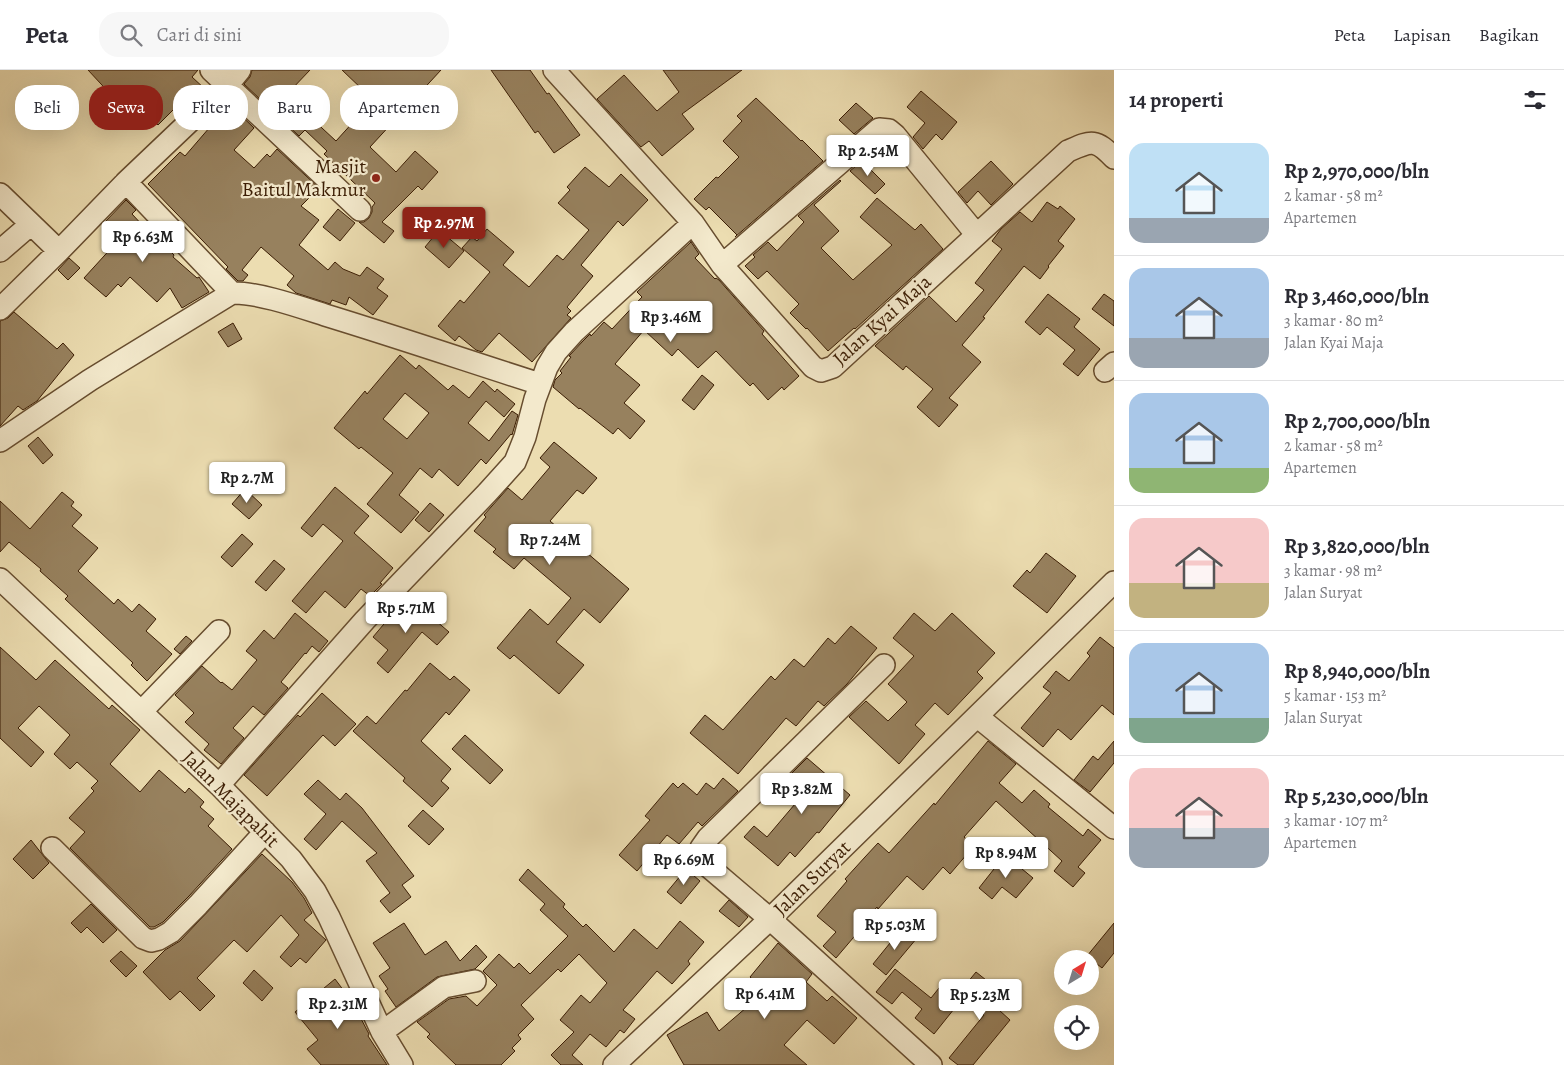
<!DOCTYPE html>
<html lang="id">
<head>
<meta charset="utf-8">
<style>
  :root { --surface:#fff; --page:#f7f7f7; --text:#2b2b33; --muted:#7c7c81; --line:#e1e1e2; --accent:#8f2418 }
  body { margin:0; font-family:Alegreya,serif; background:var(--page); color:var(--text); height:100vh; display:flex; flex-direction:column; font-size:19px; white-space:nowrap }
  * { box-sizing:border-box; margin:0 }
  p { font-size:16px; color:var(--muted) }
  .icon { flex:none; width:28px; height:28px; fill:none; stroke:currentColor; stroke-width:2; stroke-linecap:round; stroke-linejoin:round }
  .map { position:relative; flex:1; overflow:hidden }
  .details { display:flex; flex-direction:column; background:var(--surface); width:450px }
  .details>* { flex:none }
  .guide { position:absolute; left:15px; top:15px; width:475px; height:45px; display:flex; gap:10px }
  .needle { width:32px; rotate:38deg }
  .buttons { position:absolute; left:1054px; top:880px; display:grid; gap:10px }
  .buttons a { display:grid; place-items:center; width:45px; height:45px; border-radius:50%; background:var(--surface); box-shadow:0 5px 20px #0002; font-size:25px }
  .price { position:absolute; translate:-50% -42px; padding:0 11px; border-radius:5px; background:#fff; color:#222; font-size:16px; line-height:32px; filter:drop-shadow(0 1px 2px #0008) }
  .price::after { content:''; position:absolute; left:50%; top:30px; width:15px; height:11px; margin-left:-8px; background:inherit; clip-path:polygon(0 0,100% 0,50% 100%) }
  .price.on { background:var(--accent); color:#fff }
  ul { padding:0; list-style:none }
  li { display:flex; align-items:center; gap:15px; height:125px; padding:0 15px }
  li+li { border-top:1px solid var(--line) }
  li span { display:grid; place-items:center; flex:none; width:140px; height:100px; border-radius:15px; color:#555 }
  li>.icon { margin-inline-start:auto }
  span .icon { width:60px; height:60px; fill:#fffc; stroke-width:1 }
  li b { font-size:21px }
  h2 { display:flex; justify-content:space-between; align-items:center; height:60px; padding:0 15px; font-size:21px }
  .pill { padding:0 18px; border-radius:20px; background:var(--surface); box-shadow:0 5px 20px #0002; font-size:18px; line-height:45px }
  .pill.on { background:var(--accent); color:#fff }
  header { display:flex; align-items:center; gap:30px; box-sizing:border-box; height:70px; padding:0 25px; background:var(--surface); border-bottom:1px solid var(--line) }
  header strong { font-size:24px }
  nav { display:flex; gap:28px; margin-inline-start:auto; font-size:18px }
  .search { width:350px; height:45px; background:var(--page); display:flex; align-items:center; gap:12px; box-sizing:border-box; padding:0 18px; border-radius:20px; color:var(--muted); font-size:19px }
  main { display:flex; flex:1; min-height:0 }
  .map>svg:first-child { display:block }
  .building { fill:#97815e; stroke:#3b1d04; fill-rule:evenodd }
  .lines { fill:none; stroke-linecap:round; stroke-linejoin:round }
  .street-casing { stroke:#674d2f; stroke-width:24 }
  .street { stroke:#f3e9cc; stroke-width:21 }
  .poi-dot { fill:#8f2418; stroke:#f3e9cc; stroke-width:2 }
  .labels { text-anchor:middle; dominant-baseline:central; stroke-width:4.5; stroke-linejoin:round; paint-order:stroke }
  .poi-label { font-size:20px; fill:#3b1d04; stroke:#f3e9cc; text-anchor:end }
  .street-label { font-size:20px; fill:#3b1d04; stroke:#f3e9cc }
</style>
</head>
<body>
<header>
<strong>Peta</strong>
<div class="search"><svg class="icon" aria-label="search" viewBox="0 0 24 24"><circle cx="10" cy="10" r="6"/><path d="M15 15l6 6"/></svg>Cari di sini</div>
<nav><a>Peta</a><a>Lapisan</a><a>Bagikan</a></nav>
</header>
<main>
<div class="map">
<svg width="1114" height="995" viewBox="0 0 1114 995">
  <rect width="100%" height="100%" fill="#ecddb1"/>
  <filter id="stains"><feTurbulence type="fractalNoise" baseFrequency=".004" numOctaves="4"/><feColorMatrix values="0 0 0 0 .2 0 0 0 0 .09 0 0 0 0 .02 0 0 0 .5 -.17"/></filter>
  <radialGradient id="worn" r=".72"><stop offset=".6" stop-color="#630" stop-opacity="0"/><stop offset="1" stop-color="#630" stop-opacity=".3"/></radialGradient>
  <path class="building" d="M 88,0 L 198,0 L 192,7 L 205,19 L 193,31 L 187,26 L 158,55 L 137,33 L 127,42 Z
    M 252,0 L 310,0 L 290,21 L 299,30 L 295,33 L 336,71 L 355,50 L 345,41 L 364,21 L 342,0 L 441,0 L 370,77 L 396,102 L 415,81 L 438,102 L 422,120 L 418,116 L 382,152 L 394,161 L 384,173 L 359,152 L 364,152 L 369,148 L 372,142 L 372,137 L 375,133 L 324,84 L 327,81 L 305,60 L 299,66 L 244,14 L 250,7 Z
    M 491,0 L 530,0 L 547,24 L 549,23 L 580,65 L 554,83 L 538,61 L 535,63 Z
    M 663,0 L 742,0 L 682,44 L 694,59 L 662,86 L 649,71 L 641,77 L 597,29 L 624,5 L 657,41 L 679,22 Z
    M 921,21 L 957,52 L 942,70 L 936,64 L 923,79 L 913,67 L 925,53 L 907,37 Z
    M 756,28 L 801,71 L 802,70 L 823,91 L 735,167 L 737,165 L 709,137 L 706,140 L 694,129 L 716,107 L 718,108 L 739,87 L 723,71 L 742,51 L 737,46 Z
    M 228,33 L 254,58 L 234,80 L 254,98 L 267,84 L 270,87 L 277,79 L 319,118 L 301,136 L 319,150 L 299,175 L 328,200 L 335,192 L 343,199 L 360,206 L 367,197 L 384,209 L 377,218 L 388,226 L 373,245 L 349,227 L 346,235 L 332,230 L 330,234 L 296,223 L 287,215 L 294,206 L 261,177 L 242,200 L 248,205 L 243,211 L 238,211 L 226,199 L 228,197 L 148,114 L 180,82 L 185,86 L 210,57 L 206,53 Z
    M 856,33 L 873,48 L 854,64 L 839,50 Z
    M 862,91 L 885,114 L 875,124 L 850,101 Z
    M 991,91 L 1013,114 L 991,135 L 978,121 L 967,133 L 958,122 Z
    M 585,97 L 609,117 L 621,104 L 648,130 L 623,156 L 618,151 L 581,195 L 593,206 L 567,237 L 571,241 L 567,245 L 571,248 L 532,292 L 499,263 L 482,282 L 476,280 L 459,266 L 455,271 L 438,256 L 460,230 L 464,233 L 490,202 L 462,178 L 472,167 L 477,171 L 487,159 L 514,182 L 503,195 L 529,217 L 557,185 L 563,190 L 589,160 L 558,133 L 570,120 L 567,117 Z
    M 840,110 L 841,111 L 814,135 L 839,161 L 821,178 L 853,210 L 892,175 L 860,147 L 877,128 L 915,160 L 921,154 L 943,179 L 855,259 L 854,258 L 828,281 L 807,258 L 806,259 L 790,243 L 799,234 L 767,201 L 758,209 L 745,196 L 755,187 L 753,185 L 768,172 L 777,181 L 804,152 L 798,146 Z
    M 126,130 L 136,140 L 132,144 L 158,172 L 160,171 L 174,185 L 173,187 L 197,208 L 199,207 L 209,222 L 182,238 L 170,218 L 157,232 L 130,207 L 121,217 L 118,214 L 106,227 L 84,208 L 115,174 L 111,170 L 116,165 L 104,153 Z
    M 1047,132 L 1058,139 L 1060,136 L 1075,149 L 1058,171 L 1064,176 L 1048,196 L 1049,197 L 1040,209 L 1024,196 L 983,247 L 985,248 L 962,275 L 981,292 L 949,328 L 958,335 L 939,357 L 917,337 L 933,319 L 906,296 L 903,300 L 875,276 L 929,226 L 956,252 L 984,220 L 975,213 L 1002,179 L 992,171 L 1001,159 L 1020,142 L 1032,152 Z
    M 338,139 L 355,153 L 340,171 L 323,157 Z
    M 439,160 L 464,181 L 449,198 L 425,177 Z
    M 691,172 L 699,184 L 695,188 L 715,209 L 716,208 L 719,210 L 764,261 L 762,264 L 799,306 L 784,320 L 782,317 L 768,330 L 753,313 L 750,316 L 716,281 L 698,298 L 678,279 L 672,286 L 644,260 L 615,294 L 640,315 L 624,333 L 645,351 L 630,369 L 618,358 L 613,364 L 580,338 L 579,339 L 553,317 L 555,310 L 562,303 L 560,301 L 571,287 L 569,286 L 583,271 L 590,264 L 591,266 L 604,252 L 612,259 L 642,227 L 637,222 Z
    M 69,188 L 80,198 L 68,210 L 58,200 Z
    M 1048,224 L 1080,249 L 1074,257 L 1100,279 L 1078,306 L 1063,294 L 1075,280 L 1047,257 L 1040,265 L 1025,252 Z
    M 1104,224 L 1114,231 L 1114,256 L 1092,239 Z
    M 14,242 L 57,279 L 63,273 L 74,285 L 37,331 L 23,340 L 18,336 L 0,356 L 0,251 L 8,248 Z
    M 233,253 L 242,269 L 228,277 L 218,262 Z
    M 400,285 L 416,299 L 419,295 L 448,320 L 453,315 L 469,328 L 483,311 L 495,322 L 497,319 L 515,334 L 504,347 L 486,331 L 468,353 L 489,371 L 512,341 L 518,345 L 512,365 L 511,364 L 486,394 L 481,389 L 458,416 L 439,399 L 432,408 L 420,398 L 399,425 L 419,442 L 401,463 L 367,434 L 393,403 L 361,377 L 359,379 L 334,358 L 365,321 L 367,324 ZM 405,323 L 429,343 L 407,369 L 383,349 Z
    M 702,305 L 714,315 L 694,340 L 682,330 Z
    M 38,367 L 53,385 L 43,394 L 28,376 Z
    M 554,372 L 597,408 L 583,424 L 577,420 L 550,451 L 629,519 L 600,553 L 584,539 L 556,572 L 584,595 L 559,624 L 514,585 L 510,589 L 497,578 L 530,539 L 548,555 L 571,528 L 524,488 L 514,499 L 493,482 L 496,479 L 474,461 L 486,447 L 484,445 L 508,418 L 522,430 L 550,397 L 540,388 Z
    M 335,417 L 369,446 L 354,463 L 393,498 L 380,513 L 382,514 L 370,526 L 361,519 L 345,538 L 325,521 L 306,543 L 292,531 L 343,471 L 323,454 L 312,467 L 301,458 Z
    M 245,419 L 262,435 L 249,449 L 232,434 Z
    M 62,422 L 74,432 L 71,436 L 82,445 L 72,456 L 98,478 L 78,501 L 114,534 L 118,529 L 132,542 L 139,534 L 156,549 L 146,561 L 172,584 L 147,611 L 131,595 L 133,593 L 65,529 L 68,526 L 40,501 L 41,499 L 9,472 L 0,482 L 0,431 L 30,459 Z
    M 430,433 L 444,445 L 429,462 L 415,450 Z
    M 242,464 L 253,474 L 232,497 L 221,487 Z
    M 1046,483 L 1076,506 L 1047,543 L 1013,516 L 1027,500 L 1030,503 Z
    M 274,490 L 285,499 L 266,521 L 255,512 Z
    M 414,532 L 449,562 L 437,575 L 422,562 L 388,603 L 377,593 L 388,580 L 373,567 L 394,542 L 401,548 Z
    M 295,543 L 328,571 L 319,582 L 312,576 L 306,584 L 305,583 L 281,612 L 288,618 L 264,645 L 253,636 L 233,658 L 244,668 L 221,694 L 204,680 L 209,674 L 185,652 L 194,643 L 175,625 L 202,596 L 221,613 L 222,612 L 232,620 L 257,590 L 246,581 L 264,560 L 274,569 Z
    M 914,543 L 935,561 L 952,543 L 995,583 L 977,602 L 983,608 L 948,645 L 935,633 L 915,655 L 925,664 L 899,694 L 849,647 L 866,631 L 888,651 L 907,632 L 888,614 L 914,586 L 893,568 Z
    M 851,556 L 877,578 L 847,614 L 824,636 L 818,631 L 796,656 L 786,648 L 738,704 L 690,663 L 705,645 L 723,660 L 771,606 L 775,610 L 794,589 L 804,597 L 828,568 L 835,574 Z
    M 186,566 L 192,571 L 180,584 L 174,579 Z
    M 1100,567 L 1114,578 L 1114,645 L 1102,635 L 1071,670 L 1058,659 L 1043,677 L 1021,658 L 1051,623 L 1043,617 L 1056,601 L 1069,611 L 1090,586 L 1087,583 Z
    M 0,577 L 36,610 L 55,590 L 109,639 L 112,635 L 140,660 L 110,694 L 140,722 L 159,700 L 185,723 L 189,718 L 204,732 L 200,737 L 214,749 L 208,756 L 232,779 L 189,826 L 163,852 L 154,857 L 150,857 L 70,778 L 85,762 L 69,748 L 94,721 L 91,718 L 98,711 L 77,692 L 70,699 L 54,684 L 70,665 L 39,636 L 18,658 L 44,682 L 31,697 L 0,668 Z
    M 430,593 L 450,610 L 454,606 L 470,620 L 449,645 L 446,642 L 421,671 L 451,699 L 441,711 L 449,718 L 432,737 L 403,711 L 405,708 L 353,661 L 367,646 L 376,654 L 405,620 L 407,621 Z
    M 322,623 L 356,654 L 335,676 L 323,665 L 267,726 L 244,705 L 298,645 L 300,647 Z
    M 465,665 L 503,700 L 490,714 L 452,679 Z
    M 988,671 L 1016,694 L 999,713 L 1022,733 L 1034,720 L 1050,734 L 1048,737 L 1083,766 L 1088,759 L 1101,770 L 1078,797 L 1085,803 L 1073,817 L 1054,801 L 1062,791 L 996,731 L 964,767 L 974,776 L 950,804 L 943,797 L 923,820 L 907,806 L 878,839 L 877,837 L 857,859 L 859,861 L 836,888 L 823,876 L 836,862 L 817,846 L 847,811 L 845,809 L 865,787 L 878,773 L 889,783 L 934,733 L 935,735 Z
    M 1114,671 L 1114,693 L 1090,722 L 1074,710 L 1093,686 L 1098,690 Z
    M 807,688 L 850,725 L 819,763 L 817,762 L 795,787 L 790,782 L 778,796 L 744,767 L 754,756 L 767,767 L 806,721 L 789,706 Z
    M 723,708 L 738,721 L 702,756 L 698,752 L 679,774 L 667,765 L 637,801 L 619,785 L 650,750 L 645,746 L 673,713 L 678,718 L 683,713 L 697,725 L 706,713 L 714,719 Z
    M 318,710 L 340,730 L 346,723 L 362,738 L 414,806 L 402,815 L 411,827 L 390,843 L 380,831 L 390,823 L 366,791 L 377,783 L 342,751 L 316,780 L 304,769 L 326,744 L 304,724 Z
    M 423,740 L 444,759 L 429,775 L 408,756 Z
    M 31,770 L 49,793 L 33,809 L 13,789 Z
    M 262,784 L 292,812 L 304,828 L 312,843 L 304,850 L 326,870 L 306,893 L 300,888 L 291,897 L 280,887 L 299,865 L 281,845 L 247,882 L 234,870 L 197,908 L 215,926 L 200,941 L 180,921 L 170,930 L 143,902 L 165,880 L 180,871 Z
    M 1005,785 L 1033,808 L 1016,828 L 1002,817 L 992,829 L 979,818 Z
    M 528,799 L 565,834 L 563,837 L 583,857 L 586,854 L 614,882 L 634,859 L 657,879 L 680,851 L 704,872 L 688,891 L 690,894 L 672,914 L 657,901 L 623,940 L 635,949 L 624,963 L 620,960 L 606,977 L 590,964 L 572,985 L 583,995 L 561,995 L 551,985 L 574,962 L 560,950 L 581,925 L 590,933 L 607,913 L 579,884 L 561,902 L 558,899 L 521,935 L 534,949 L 518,965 L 521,969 L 512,978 L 515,981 L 501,995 L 456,995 L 427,967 L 430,964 L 417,952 L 449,929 L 466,926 L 477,936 L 497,915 L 483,901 L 499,884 L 514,898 L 519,893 L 530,904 L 568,866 L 540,840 L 545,834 L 519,810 Z
    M 686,799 L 700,811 L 681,834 L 667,822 Z
    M 729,830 L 748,847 L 739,857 L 719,841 Z
    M 91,834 L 117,860 L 103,873 L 87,857 L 81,863 L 71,853 Z
    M 404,853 L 425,885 L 446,871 L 460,891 L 476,875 L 487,887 L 475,899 L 437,907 L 396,937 L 385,921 L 388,919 L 379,906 L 390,898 L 373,873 Z
    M 1114,853 L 1114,883 L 1102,898 L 1087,886 Z
    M 903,857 L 917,868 L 886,905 L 873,894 Z
    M 778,873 L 812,904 L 806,912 L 827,931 L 832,926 L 857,948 L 834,974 L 807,950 L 784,975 L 807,995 L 684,995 L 667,965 L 707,942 L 719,961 L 761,925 L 759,924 L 763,919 L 750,907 Z
    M 121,881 L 137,896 L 126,907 L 110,891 Z
    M 895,899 L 931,928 L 943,913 L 962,929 L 934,964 L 915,948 L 922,939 L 902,922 L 892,934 L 876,922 Z
    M 254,900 L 273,918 L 262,931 L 243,913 Z
    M 976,902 L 996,918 L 991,924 L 1004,934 L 999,940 L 1010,950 L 973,995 L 958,995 L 949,988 L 984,945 L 958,924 Z
    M 335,909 L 356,937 L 356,939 L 369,964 L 368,966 L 387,995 L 321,995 L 307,979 L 318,970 L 295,942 Z"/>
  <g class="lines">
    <g class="street-casing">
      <path id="street" d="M 211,0 L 360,140
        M 554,0 L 693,153 L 722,195 L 813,297 L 821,301 L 833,297 L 1068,81 C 1091,71 1095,68 1114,88
        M 126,112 L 232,223 C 257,222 300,237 325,245 C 397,267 468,291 540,314
        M 0,124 L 59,181 L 126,112 L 227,16 L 240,0
        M 0,181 L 30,155
        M 722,195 L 879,59 L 889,60 L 895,65 L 976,164
        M 0,239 L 59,181
        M 1105,301 L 1114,293
        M 0,371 L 90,310 L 232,223
        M 0,509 L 219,715 L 291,789 L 315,821 L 329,847 L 382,962 L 402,995
        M 884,595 L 708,768 L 701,778 L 699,785 L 703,792 L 770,849 L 931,995
        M 141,642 L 219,561
        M 978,647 L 1114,758
        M 219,715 L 365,550 L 487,423 L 515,392 L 525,367 L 535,329 L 547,297 L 556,282 L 574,262 L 693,153
        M 52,778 L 143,868 L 151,871 L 159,869 L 171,862 L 198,835 L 265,762
        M 382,962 L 444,917 L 475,911
        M 614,995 L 770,849 L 1114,512"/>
    </g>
    <use href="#street" class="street"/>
  </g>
  <circle class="poi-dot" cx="376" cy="108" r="5"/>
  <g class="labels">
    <g class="poi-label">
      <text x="366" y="96">Masjit<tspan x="366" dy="23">Baitul Makmur</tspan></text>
    </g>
    <g class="street-label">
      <text transform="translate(882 250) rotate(-42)">Jalan Kyai Maja</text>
      <text transform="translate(231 729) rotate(45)">Jalan Majapahit</text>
      <text transform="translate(812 808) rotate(-44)">Jalan Suryat</text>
    </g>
  </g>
  <rect width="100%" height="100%" filter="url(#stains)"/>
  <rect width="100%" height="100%" fill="url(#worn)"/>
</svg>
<div class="buttons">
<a><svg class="needle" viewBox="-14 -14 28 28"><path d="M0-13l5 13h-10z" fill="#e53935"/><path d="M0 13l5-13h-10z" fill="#7c7c81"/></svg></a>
<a><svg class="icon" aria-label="locate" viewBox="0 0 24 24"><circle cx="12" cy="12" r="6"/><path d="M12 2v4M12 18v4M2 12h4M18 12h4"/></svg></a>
</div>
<b class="price" style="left:868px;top:107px">Rp 2.54M</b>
<b class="price on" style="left:444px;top:179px">Rp 2.97M</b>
<b class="price" style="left:143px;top:193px">Rp 6.63M</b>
<b class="price" style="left:671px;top:273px">Rp 3.46M</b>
<b class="price" style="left:247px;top:434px">Rp 2.7M</b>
<b class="price" style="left:550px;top:496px">Rp 7.24M</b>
<b class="price" style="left:406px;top:564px">Rp 5.71M</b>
<b class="price" style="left:802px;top:745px">Rp 3.82M</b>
<b class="price" style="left:1006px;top:809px">Rp 8.94M</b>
<b class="price" style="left:684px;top:816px">Rp 6.69M</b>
<b class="price" style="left:895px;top:881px">Rp 5.03M</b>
<b class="price" style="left:765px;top:950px">Rp 6.41M</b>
<b class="price" style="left:980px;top:951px">Rp 5.23M</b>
<b class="price" style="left:338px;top:960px">Rp 2.31M</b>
<div class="guide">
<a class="pill">Beli</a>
<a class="pill on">Sewa</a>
<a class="pill">Filter</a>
<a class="pill">Baru</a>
<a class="pill">Apartemen</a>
</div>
</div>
<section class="details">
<h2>14 properti<svg class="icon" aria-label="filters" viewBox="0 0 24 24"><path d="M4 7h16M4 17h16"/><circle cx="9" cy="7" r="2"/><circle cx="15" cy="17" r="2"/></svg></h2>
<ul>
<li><span style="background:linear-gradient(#bfe0f5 75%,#9aa5b1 0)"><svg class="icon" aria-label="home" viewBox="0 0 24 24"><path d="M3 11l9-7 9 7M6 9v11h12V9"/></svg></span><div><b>Rp 2,970,000/bln</b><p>2 kamar · 58 m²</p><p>Apartemen</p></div></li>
<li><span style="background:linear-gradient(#a9c7e8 70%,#9aa5b1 0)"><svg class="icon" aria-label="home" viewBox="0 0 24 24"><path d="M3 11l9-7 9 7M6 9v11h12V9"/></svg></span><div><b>Rp 3,460,000/bln</b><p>3 kamar · 80 m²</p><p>Jalan Kyai Maja</p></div></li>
<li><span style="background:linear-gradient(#a9c7e8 75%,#8fb573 0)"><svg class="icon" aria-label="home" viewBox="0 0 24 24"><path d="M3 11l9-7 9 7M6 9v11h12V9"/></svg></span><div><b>Rp 2,700,000/bln</b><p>2 kamar · 58 m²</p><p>Apartemen</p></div></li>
<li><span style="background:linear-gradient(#f6c9c9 65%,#c2b280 0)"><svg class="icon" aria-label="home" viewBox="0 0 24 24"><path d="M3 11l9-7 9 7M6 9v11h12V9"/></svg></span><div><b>Rp 3,820,000/bln</b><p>3 kamar · 98 m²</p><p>Jalan Suryat</p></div></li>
<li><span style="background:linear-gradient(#a9c7e8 75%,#7fa58c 0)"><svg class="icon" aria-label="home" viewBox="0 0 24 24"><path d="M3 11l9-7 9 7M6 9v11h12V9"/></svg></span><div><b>Rp 8,940,000/bln</b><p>5 kamar · 153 m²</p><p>Jalan Suryat</p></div></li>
<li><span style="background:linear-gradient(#f6c9c9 60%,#9aa5b1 0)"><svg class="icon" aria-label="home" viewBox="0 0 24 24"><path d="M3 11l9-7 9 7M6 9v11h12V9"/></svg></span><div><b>Rp 5,230,000/bln</b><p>3 kamar · 107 m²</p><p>Apartemen</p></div></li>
</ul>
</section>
</main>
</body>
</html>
